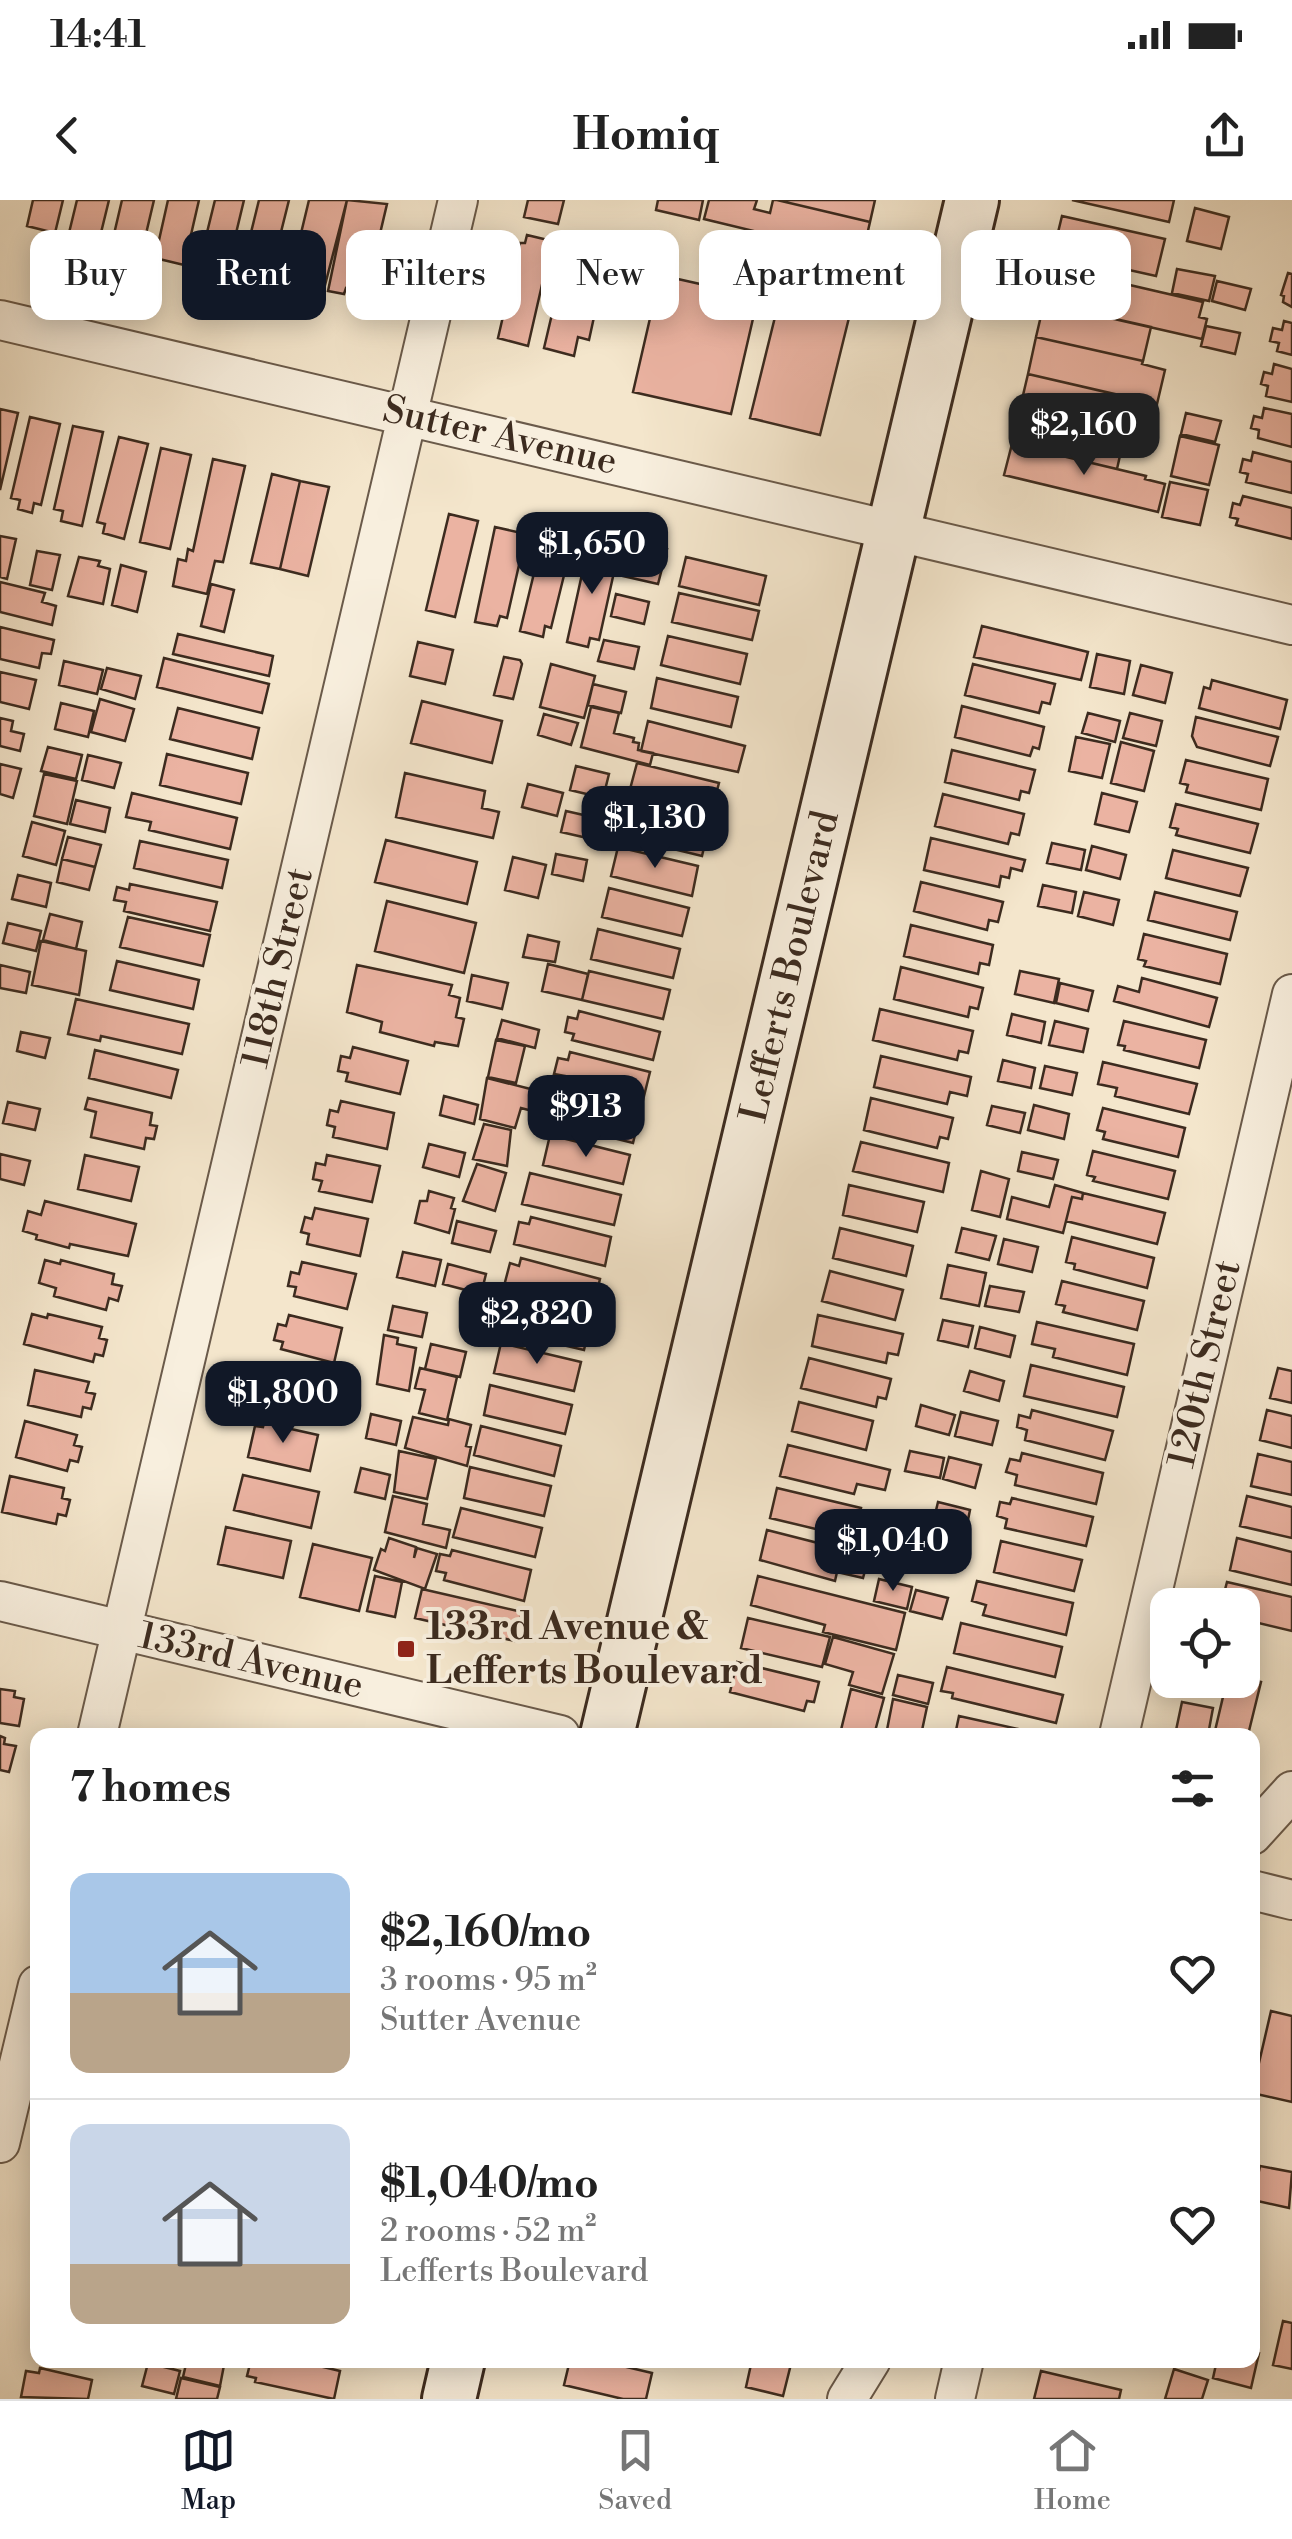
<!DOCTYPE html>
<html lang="en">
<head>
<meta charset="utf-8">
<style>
  :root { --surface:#fff; --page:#f6f6f6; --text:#222; --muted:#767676; --line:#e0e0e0; --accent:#111827 }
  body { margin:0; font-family:"Libre Bodoni",serif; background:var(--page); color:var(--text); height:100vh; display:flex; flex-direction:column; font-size:38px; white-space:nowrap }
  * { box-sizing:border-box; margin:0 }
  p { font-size:32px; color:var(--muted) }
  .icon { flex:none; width:55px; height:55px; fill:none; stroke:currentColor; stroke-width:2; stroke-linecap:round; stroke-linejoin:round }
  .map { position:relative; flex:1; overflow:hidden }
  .side { position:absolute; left:30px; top:1528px; width:1230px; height:640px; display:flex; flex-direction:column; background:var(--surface); border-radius:20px; box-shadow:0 5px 25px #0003 }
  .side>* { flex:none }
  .hud { position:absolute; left:30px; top:30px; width:1232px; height:90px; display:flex; gap:20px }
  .tools { position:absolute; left:1150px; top:1388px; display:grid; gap:20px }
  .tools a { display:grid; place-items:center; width:110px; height:110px; border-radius:20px; background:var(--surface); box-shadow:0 5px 25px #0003; font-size:50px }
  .price { position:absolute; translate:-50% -85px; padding:0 22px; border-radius:20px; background:var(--accent); color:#fff; font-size:32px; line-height:65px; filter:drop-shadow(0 2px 5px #0008) }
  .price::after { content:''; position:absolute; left:50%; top:60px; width:30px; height:22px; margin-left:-15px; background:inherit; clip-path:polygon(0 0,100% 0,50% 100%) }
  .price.current { background:#222; color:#fff }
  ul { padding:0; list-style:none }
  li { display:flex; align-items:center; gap:30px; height:250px; padding:0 40px }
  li+li { border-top:2px solid var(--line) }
  li span { display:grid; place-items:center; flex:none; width:280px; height:200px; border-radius:20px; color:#555 }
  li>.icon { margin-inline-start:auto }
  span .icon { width:120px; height:120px; fill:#fffc; stroke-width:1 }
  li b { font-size:42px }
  h2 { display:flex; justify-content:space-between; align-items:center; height:120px; padding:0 40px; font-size:42px }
  .tag { padding:0 35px; border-radius:20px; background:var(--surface); box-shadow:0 5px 25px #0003; font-size:35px; line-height:90px }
  .tag.current { background:var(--accent); color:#fff }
  .status { display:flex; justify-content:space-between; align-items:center; height:70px; padding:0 50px; background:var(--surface); direction:ltr }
  .status svg { height:28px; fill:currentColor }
  header { display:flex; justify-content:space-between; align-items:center; height:130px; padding:0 40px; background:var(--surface); font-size:45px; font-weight:800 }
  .dock { display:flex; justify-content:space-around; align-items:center; height:140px; border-top:2px solid var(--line); background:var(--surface); font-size:28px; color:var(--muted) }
  .dock a { display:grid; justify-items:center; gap:5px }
  .dock .current { color:var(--accent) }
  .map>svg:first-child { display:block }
  .building { fill:#ebb3a2; stroke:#3c2b1f; stroke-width:2.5 }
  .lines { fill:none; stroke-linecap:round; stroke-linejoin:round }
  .street-casing { stroke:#6a5a4a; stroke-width:42 }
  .secondary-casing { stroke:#3c2b1f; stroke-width:58 }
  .street { stroke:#f8efde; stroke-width:38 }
  .secondary { stroke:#f8efde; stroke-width:52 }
  .poi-dot { fill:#8f2418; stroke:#f8efde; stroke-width:4 }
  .labels { text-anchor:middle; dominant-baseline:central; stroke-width:8; stroke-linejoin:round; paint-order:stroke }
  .street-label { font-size:38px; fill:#3c2b1f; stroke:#f8efde }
  .poi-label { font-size:38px; font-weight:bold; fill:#3c2b1f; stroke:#f8efde; text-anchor:start }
</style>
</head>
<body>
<div class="status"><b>14:41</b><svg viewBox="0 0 49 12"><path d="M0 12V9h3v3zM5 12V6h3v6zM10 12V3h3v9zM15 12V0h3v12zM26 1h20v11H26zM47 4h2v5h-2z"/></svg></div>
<header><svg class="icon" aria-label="back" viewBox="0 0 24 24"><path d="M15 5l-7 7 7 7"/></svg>Homiq<svg class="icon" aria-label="share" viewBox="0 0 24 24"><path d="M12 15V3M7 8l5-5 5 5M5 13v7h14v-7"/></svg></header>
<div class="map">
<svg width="1292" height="2199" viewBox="0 0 1292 2199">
  <rect width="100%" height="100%" fill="#f4e6cc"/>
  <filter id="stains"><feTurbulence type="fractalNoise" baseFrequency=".002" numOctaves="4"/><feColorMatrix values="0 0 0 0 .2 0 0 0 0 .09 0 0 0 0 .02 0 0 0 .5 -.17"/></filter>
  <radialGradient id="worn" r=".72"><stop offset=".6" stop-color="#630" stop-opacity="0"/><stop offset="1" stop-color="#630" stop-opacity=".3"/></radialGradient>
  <path class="building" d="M 33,0 L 63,0 L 55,33 L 27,26 Z
    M 77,0 L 109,0 L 98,45 L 68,37 Z
    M 122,0 L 154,0 L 141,55 L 111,47 Z
    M 168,0 L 199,0 L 184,65 L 155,58 Z
    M 215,0 L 244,0 L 226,75 L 198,69 Z
    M 259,0 L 289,0 L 268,84 L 240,77 Z
    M 309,0 L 347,0 L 324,89 L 308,85 L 309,80 L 291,75 Z
    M 347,0 L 387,4 L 366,93 L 346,88 L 344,94 L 328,91 Z
    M 528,0 L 564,0 L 558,24 L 524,17 Z
    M 658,0 L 703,0 L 699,20 L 656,10 Z
    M 709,0 L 757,0 L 754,9 L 770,13 L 773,0 L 777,0 L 870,22 L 862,57 L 704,19 Z
    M 777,0 L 875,0 L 870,22 Z
    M 1072,0 L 1174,0 L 1169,22 Z
    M 1195,8 L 1229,17 L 1221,49 L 1187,41 Z
    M 1062,16 L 1165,39 L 1156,76 L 1053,53 Z
    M 527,35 L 552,41 L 528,146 L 498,138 L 520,43 L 525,43 Z
    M 777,39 L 863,61 L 820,235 L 750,218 L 776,113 L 760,109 Z
    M 568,46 L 597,53 L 583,115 L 594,117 L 589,140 L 578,137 L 574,156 L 544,148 Z
    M 1052,67 L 1203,102 L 1199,117 L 1207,119 L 1202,139 L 1044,103 Z
    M 1177,69 L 1215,76 L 1209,101 L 1172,93 Z
    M 1288,73 L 1292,74 L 1292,107 L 1283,102 L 1284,96 L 1281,95 Z
    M 660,75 L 758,97 L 731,214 L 633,192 Z
    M 1217,81 L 1251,89 L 1245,110 L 1212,101 Z
    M 1044,103 L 1151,127 L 1143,161 L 1036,137 Z
    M 1284,121 L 1292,123 L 1292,155 L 1277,151 L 1279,143 L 1270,141 L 1273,128 L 1282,130 Z
    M 1206,126 L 1240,133 L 1235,154 L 1201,146 Z
    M 1036,137 L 1143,161 L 1142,164 L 1165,170 L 1157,204 L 1028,174 Z
    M 1274,164 L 1292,169 L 1292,202 L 1266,196 L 1268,186 L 1261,184 L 1264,172 L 1272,174 Z
    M 1028,174 L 1132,198 L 1124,233 L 1020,208 Z
    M 1020,208 L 1125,233 L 1117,269 L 1012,244 Z
    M 1264,208 L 1292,214 L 1292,247 L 1258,238 L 1259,230 L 1251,228 L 1254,216 L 1262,218 Z
    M 0,209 L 18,213 L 0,290 Z
    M 1186,213 L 1221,221 L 1215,242 L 1181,234 Z
    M 30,217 L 60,224 L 41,305 L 34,303 L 32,313 L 18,309 L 20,300 L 11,298 Z
    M 73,226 L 103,232 L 82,326 L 61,321 L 63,311 L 54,309 Z
    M 1180,236 L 1219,245 L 1209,285 L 1171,276 Z
    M 119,237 L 148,244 L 124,339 L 103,333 L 105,324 L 97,322 Z
    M 1012,244 L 1146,276 L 1145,279 L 1165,284 L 1158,312 L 1004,275 Z
    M 161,248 L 191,255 L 170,349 L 140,342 Z
    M 1253,252 L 1292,262 L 1292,293 L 1246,282 L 1248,274 L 1240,272 L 1243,259 L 1251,261 Z
    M 213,259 L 245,266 L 223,362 L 215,361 L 207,394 L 173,386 L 178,359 L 186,361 L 188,349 L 193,351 Z
    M 272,274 L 300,281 L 280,369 L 251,363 Z
    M 300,281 L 329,287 L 308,376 L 280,369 Z
    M 1170,282 L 1208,290 L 1200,325 L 1162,317 Z
    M 1243,296 L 1292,308 L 1292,339 L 1236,325 L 1238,319 L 1230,317 L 1233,303 L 1240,305 Z
    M 449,314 L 478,321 L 455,417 L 426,410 Z
    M 495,327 L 526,334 L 507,418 L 500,416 L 497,426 L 475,422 Z
    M 0,336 L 16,339 L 7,379 L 0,377 Z
    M 543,336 L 572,343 L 551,428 L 545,426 L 543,437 L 520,431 Z
    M 632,341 L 667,349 L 658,384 L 623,376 Z
    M 588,347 L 618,354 L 599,440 L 590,438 L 588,447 L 567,442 Z
    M 37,351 L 60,355 L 52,390 L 30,385 Z
    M 79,357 L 100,361 L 98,366 L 110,369 L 103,404 L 68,396 Z
    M 686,357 L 766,376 L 759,405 L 679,386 Z
    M 121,365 L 146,372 L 137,412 L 112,405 Z
    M 0,382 L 45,393 L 42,402 L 56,406 L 52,425 L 0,412 Z
    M 211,384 L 234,390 L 224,432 L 201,426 Z
    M 679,393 L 759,411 L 752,440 L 672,422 Z
    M 616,394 L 649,402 L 644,424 L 611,416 Z
    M 982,426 L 1088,452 L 1081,480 L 974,457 Z
    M 0,427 L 54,440 L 51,454 L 42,453 L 39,468 L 0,459 Z
    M 178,434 L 273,456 L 269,476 L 173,454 Z
    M 668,436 L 747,454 L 740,484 L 661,465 Z
    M 604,440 L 639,447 L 634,469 L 598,461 Z
    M 418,442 L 453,450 L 445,484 L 410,476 Z
    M 1097,454 L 1130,461 L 1124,494 L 1090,487 Z
    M 504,457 L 520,460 L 522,464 L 513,499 L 494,495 Z
    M 164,458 L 269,484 L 262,513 L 157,487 Z
    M 64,461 L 103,470 L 97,494 L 59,485 Z
    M 551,464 L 595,476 L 584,518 L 540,507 Z
    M 973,464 L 1055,484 L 1050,504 L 1042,502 L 1039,513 L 965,495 Z
    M 1141,465 L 1172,473 L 1165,503 L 1133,495 Z
    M 107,468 L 141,476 L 135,499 L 101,489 Z
    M 0,472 L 36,480 L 29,509 L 0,502 Z
    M 657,478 L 738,497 L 731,527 L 651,508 Z
    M 1212,480 L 1287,500 L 1280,529 L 1199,508 L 1204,487 L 1210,489 Z
    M 593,484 L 626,492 L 621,513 L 588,505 Z
    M 100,499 L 134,509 L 125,541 L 91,532 Z
    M 422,501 L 502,521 L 492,563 L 411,543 Z
    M 61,503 L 94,511 L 88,537 L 55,529 Z
    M 962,506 L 1044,527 L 1039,549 L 1033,547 L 1030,556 L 955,537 Z
    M 591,507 L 619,513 L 614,533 L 634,538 L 633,542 L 639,543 L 638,550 L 653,553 L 650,565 L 581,547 Z
    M 178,508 L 259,528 L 252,559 L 170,539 Z
    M 1088,513 L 1120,521 L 1115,542 L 1082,533 Z
    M 1130,513 L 1162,521 L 1156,546 L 1123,538 Z
    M 544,514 L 578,523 L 571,545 L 538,535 Z
    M 1196,517 L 1278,537 L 1270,566 L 1197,547 L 1192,536 Z
    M 0,518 L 13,521 L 11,531 L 24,534 L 20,551 L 0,546 Z
    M 648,521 L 745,546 L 738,572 L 641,551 Z
    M 1076,537 L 1110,544 L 1102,578 L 1069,571 Z
    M 1121,542 L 1154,551 L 1144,591 L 1111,583 Z
    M 48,547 L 82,555 L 76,579 L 41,571 Z
    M 952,550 L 1035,570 L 1029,593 L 1021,591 L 1019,600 L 945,582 Z
    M 167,554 L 248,573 L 241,604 L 160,585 Z
    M 88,555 L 121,563 L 114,588 L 82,580 Z
    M 1186,560 L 1268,579 L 1261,610 L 1186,592 L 1188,585 L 1180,583 Z
    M 637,563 L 719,583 L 711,613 L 629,593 Z
    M 0,564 L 21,569 L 13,598 L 0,594 Z
    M 576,566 L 609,574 L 603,598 L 570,590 Z
    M 405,573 L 485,591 L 482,608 L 499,612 L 493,638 L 396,617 Z
    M 44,574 L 77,581 L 67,624 L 34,616 Z
    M 528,584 L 563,593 L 557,616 L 522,607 Z
    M 132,593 L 237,618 L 230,649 L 149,630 L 151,622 L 126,617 Z
    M 1102,593 L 1137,602 L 1129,632 L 1095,624 Z
    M 943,594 L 1024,614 L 1019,635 L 1011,633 L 1008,644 L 935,626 Z
    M 76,600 L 110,608 L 105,632 L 70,624 Z
    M 1176,604 L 1258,624 L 1250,653 L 1176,635 L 1178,629 L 1170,627 Z
    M 627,606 L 709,626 L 702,656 L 620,636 Z
    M 566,611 L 601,619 L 596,640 L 561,632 Z
    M 32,622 L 65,631 L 56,665 L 23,656 Z
    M 68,637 L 101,645 L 95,667 L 62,659 Z
    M 931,638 L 1025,660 L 1022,671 L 1011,668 L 1009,678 L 1001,676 L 999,687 L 924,670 Z
    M 386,640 L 477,662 L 467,704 L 375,682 Z
    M 140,641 L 228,660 L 222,688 L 134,668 Z
    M 1052,643 L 1085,650 L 1081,670 L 1047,663 Z
    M 1092,646 L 1126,655 L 1120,679 L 1086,670 Z
    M 618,647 L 698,666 L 692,696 L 611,676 Z
    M 1173,650 L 1248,668 L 1240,696 L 1166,678 Z
    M 556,654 L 587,660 L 583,681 L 552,674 Z
    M 513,657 L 546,665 L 538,698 L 505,690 Z
    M 62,659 L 95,667 L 89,690 L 57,682 Z
    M 18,675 L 51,683 L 46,707 L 12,699 Z
    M 921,682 L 1003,702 L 998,722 L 989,720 L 987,730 L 914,711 Z
    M 130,684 L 217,702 L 210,731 L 124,711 L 126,702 L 114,700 L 117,687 L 129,690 Z
    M 1043,685 L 1076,692 L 1072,713 L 1038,706 Z
    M 609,688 L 689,708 L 682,736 L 602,717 Z
    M 1084,692 L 1119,700 L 1113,725 L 1078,716 Z
    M 1155,692 L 1237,712 L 1230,740 L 1148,720 Z
    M 387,701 L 476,723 L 464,773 L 375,751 Z
    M 50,714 L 82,722 L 76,749 L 43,740 Z
    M 128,717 L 210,735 L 203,766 L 120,747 Z
    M 8,723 L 41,731 L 36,751 L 3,743 Z
    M 911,725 L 993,745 L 989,765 L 980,763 L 978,774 L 904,756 Z
    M 598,729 L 680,749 L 673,778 L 591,759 Z
    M 1144,734 L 1227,754 L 1220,784 L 1144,766 L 1146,761 L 1138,759 Z
    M 528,735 L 559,742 L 555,762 L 523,757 Z
    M 41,741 L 86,751 L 79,795 L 32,785 Z
    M 117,761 L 199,780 L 193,809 L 110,790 Z
    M 548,764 L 588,774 L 582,800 L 542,791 Z
    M 0,765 L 30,772 L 26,793 L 0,788 Z
    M 357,765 L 452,785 L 449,795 L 460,798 L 456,817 L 464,819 L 458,846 L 435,842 L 434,846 L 380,832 L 382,822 L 347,812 Z
    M 901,767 L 983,788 L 978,809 L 970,807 L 968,817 L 894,799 Z
    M 589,771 L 670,790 L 663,819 L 582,800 Z
    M 1020,771 L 1059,779 L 1054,803 L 1015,794 Z
    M 472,775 L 508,783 L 502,809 L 467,801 Z
    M 1142,778 L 1217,798 L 1209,827 L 1114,801 L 1118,786 L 1139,792 Z
    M 1060,783 L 1093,791 L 1088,811 L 1056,803 Z
    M 76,799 L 189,824 L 182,854 L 101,836 L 100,841 L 68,834 Z
    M 880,809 L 973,831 L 968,853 L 959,851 L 957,860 L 873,840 Z
    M 579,811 L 660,832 L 653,860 L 572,840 L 574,834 L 565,832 L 568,817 L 577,819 Z
    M 1012,814 L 1045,822 L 1041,843 L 1007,835 Z
    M 502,820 L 539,830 L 535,848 L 497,838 Z
    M 1055,821 L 1088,829 L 1083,852 L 1049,845 Z
    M 1124,821 L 1206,840 L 1199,868 L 1124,850 L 1125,846 L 1118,845 Z
    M 21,832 L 50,838 L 45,858 L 17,851 Z
    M 496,840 L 525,846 L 516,883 L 488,877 Z
    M 353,847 L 408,861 L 400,894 L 346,881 L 348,873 L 338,871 L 341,856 L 350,858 Z
    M 95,850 L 178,870 L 171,898 L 89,878 Z
    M 570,852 L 650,872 L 643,900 L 564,880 L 565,876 L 554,874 L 558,858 L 568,860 Z
    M 881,856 L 971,877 L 967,896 L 950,892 L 947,904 L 874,887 Z
    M 1003,860 L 1035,868 L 1031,888 L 998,881 Z
    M 1103,862 L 1197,884 L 1189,914 L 1115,896 L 1117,888 L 1098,884 Z
    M 1045,866 L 1077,873 L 1072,895 L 1040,888 Z
    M 487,878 L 550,894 L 544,914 L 521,908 L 515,928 L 480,919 Z
    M 550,892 L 640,914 L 633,943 L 542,920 Z
    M 444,896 L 478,905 L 474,924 L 440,915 Z
    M 88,898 L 152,913 L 150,925 L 157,926 L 154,939 L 146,938 L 144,949 L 91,937 L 96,912 L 85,909 Z
    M 871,898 L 953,918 L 948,939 L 940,937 L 937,948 L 864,930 Z
    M 341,901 L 394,913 L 387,949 L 333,937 L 335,927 L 327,925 L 330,910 L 338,912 Z
    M 8,902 L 40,909 L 35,930 L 3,923 Z
    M 1034,905 L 1069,914 L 1064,939 L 1028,930 Z
    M 992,906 L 1025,913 L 1020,933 L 987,925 Z
    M 1103,908 L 1185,928 L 1178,957 L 1103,939 L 1105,932 L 1097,930 Z
    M 484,924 L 511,930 L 507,966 L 473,959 Z
    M 550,935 L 630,955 L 623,984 L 543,965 Z
    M 861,942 L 949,963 L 943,992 L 853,971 Z
    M 429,944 L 465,953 L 459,977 L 423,967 Z
    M 1093,951 L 1175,971 L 1168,999 L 1093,981 L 1095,977 L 1087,975 Z
    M 1022,952 L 1058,960 L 1053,979 L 1018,971 Z
    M 0,954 L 30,961 L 24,985 L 0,979 Z
    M 85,955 L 139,967 L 131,1001 L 78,989 Z
    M 327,955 L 380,966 L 372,1002 L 319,991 L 322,981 L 313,979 L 316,963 L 325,965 Z
    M 477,964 L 506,973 L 495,1011 L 463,1001 Z
    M 981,971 L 1009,979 L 1000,1017 L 972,1010 Z
    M 530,973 L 621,995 L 614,1025 L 522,1004 Z
    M 849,985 L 924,1002 L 917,1032 L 843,1015 Z
    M 1055,985 L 1083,993 L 1082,999 L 1072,997 L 1063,1033 L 1007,1019 L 1012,997 L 1049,1007 Z
    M 429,991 L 454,998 L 451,1008 L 455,1009 L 449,1033 L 415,1023 L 420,1001 L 427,1001 Z
    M 1083,993 L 1165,1013 L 1157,1044 L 1066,1021 L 1072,997 L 1082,999 Z
    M 45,1001 L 136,1024 L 128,1056 L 70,1044 L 69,1048 L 36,1039 L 37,1035 L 23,1031 L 28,1011 L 41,1015 Z
    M 315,1008 L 368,1019 L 360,1056 L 307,1044 L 309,1034 L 301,1032 L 305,1017 L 312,1019 Z
    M 531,1017 L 611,1037 L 605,1066 L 514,1044 L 519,1022 L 529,1024 Z
    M 457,1021 L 496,1031 L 490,1052 L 452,1043 Z
    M 840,1028 L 913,1046 L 906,1076 L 833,1058 Z
    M 962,1028 L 996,1036 L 989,1060 L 956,1052 Z
    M 1072,1037 L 1154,1058 L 1147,1088 L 1074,1069 L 1075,1064 L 1066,1062 Z
    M 1004,1039 L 1038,1047 L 1032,1072 L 998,1064 Z
    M 403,1052 L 441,1060 L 435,1086 L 397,1077 Z
    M 521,1058 L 600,1079 L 593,1108 L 504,1086 L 510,1063 L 519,1066 Z
    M 45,1060 L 60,1064 L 61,1060 L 114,1074 L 112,1084 L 122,1086 L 118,1101 L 109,1098 L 106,1110 L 54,1096 L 56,1088 L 39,1083 Z
    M 302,1062 L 356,1074 L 347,1109 L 294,1096 L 296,1087 L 288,1086 L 291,1072 L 299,1074 Z
    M 448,1064 L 486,1074 L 481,1094 L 443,1084 Z
    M 948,1065 L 986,1073 L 979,1106 L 941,1098 Z
    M 830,1071 L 903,1090 L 895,1120 L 822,1101 Z
    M 1062,1081 L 1144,1101 L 1137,1130 L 1063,1112 L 1065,1106 L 1056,1104 Z
    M 990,1086 L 1024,1092 L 1019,1112 L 985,1106 Z
    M 510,1100 L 591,1120 L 584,1150 L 503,1131 Z
    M 393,1106 L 427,1113 L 422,1137 L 388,1130 Z
    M 32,1114 L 47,1118 L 48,1114 L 102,1127 L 99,1138 L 107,1140 L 103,1156 L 95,1154 L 93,1162 L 24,1144 Z
    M 289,1115 L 342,1128 L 334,1163 L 281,1149 L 283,1142 L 274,1140 L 278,1124 L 286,1126 Z
    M 818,1115 L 903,1134 L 898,1155 L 888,1153 L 886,1163 L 812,1146 Z
    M 943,1120 L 973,1126 L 968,1147 L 938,1140 Z
    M 1037,1122 L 1134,1144 L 1127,1175 L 1053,1157 L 1055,1149 L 1032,1144 Z
    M 980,1127 L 1015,1136 L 1010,1157 L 975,1148 Z
    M 384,1135 L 398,1138 L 397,1144 L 416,1148 L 409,1191 L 377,1184 Z
    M 501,1143 L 581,1162 L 574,1191 L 494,1173 Z
    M 431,1144 L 466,1152 L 460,1177 L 425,1169 Z
    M 809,1158 L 891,1179 L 886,1199 L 878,1197 L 876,1207 L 801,1188 Z
    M 1031,1165 L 1124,1187 L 1117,1217 L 1024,1196 Z
    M 269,1167 L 331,1182 L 322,1217 L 260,1203 Z
    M 420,1168 L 457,1177 L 447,1220 L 419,1213 L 425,1190 L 415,1188 Z
    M 1278,1168 L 1292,1171 L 1292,1203 L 1270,1198 Z
    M 35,1170 L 89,1182 L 86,1192 L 95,1194 L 91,1209 L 83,1207 L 81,1217 L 28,1205 Z
    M 970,1171 L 1004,1181 L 999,1201 L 964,1191 Z
    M 490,1185 L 572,1205 L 565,1234 L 484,1215 Z
    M 799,1202 L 873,1221 L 866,1250 L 792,1231 Z
    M 921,1205 L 955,1215 L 949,1235 L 916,1226 Z
    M 1032,1210 L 1113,1231 L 1105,1260 L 1025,1240 L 1027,1230 L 1017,1227 L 1019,1215 L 1030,1218 Z
    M 1267,1210 L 1292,1216 L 1292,1248 L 1260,1240 Z
    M 961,1212 L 998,1221 L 992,1245 L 955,1236 Z
    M 371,1214 L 401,1221 L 396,1245 L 366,1238 Z
    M 413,1217 L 448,1225 L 449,1219 L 471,1225 L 466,1246 L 471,1247 L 467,1266 L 405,1248 Z
    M 25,1221 L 77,1235 L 74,1245 L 82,1247 L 78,1262 L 70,1260 L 67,1271 L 16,1257 Z
    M 264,1223 L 318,1235 L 310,1271 L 248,1257 L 255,1226 L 263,1227 Z
    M 481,1226 L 561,1246 L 554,1276 L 474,1255 Z
    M 788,1245 L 890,1270 L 885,1290 L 857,1284 L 854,1294 L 780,1276 Z
    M 399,1251 L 436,1259 L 427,1299 L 394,1292 Z
    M 910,1251 L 944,1258 L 940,1278 L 905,1271 Z
    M 1022,1253 L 1103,1273 L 1096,1304 L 1015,1285 L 1017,1275 L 1006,1272 L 1010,1259 L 1020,1261 Z
    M 1258,1254 L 1292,1262 L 1292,1295 L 1251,1286 Z
    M 949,1257 L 981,1265 L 975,1288 L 943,1279 Z
    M 470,1267 L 551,1286 L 544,1316 L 464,1298 Z
    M 361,1268 L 390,1275 L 385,1299 L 355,1292 Z
    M 243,1275 L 319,1292 L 311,1328 L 234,1310 Z
    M 10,1276 L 64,1288 L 62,1298 L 70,1300 L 66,1316 L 58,1314 L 56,1324 L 2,1312 Z
    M 777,1288 L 861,1308 L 856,1328 L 847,1326 L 845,1336 L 770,1318 Z
    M 393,1296 L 427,1304 L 423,1324 L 450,1330 L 446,1348 L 385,1332 Z
    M 1247,1296 L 1292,1307 L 1292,1338 L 1240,1326 Z
    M 1012,1298 L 1093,1317 L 1086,1346 L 1005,1328 L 1007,1319 L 997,1316 L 1000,1302 L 1010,1304 Z
    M 938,1302 L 970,1310 L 966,1330 L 933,1323 Z
    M 461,1308 L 542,1328 L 535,1357 L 453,1337 Z
    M 226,1327 L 291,1341 L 283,1378 L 218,1364 Z
    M 767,1330 L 869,1356 L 863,1378 L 837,1372 L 835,1381 L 760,1360 Z
    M 890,1334 L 923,1342 L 919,1362 L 886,1354 Z
    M 389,1338 L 416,1347 L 414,1358 L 417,1348 L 437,1354 L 425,1389 L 374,1370 L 381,1349 L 385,1351 Z
    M 1237,1338 L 1292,1352 L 1292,1385 L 1230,1370 Z
    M 1001,1341 L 1082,1360 L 1074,1391 L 994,1372 Z
    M 313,1344 L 372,1358 L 359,1411 L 300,1397 Z
    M 452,1350 L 531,1370 L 524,1401 L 444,1380 L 446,1373 L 436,1371 L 440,1354 L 450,1356 Z
    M 375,1376 L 402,1382 L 395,1417 L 367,1411 Z
    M 758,1376 L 905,1413 L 896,1450 L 823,1432 L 825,1425 L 751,1405 Z
    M 879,1379 L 912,1387 L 907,1409 L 874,1401 Z
    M 977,1381 L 1073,1403 L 1066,1435 L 983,1415 L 986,1405 L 972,1401 Z
    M 1227,1382 L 1292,1397 L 1292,1431 L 1242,1419 L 1242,1405 L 1221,1405 Z
    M 422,1389 L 522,1412 L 515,1441 L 415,1418 Z
    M 916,1390 L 948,1398 L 942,1419 L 910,1411 Z
    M 748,1418 L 830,1437 L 822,1467 L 741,1448 Z
    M 961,1423 L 1062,1447 L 1055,1477 L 954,1453 Z
    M 833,1437 L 894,1454 L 882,1494 L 849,1485 L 853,1472 L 825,1464 Z
    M 737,1462 L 819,1482 L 814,1502 L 807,1501 L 804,1511 L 730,1492 Z
    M 947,1467 L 1063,1495 L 1056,1523 L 952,1498 L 953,1493 L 941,1491 Z
    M 898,1475 L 933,1483 L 928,1504 L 893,1495 Z
    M 1242,1478 L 1261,1482 L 1248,1535 L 1214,1535 L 1227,1480 Z
    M 0,1489 L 15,1491 L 14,1497 L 24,1499 L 19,1526 L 0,1523 Z
    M 851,1489 L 884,1498 L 874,1535 L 841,1530 Z
    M 893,1499 L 927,1507 L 921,1535 L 886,1535 Z
    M 1182,1502 L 1213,1508 L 1208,1535 L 1175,1535 Z
    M 959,1516 L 1041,1534 L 1041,1535 L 955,1535 Z
    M 0,1536 L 5,1538 L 4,1544 L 16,1546 L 9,1572 L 0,1570 Z
    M 1271,1811 L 1292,1816 L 1292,1902 L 1252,1893 Z
    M 1260,1966 L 1292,1972 L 1289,2008 L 1253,2000 Z
    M 1283,2121 L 1292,2123 L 1292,2169 L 1273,2165 Z
    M 1252,2150 L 1259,2153 L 1251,2188 L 1213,2178 L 1217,2160 L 1252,2160 Z
    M 187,2160 L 225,2160 L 220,2186 L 183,2177 Z
    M 251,2160 L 294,2160 L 340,2171 L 334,2199 L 255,2182 L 256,2178 L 247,2176 Z
    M 570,2160 L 597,2160 L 652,2173 L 646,2199 L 623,2199 L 564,2185 Z
    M 752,2160 L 792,2160 L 783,2196 L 746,2187 Z
    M 148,2163 L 180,2171 L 174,2194 L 142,2186 Z
    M 40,2168 L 92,2180 L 88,2199 L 21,2197 L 26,2171 L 39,2173 Z
    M 1174,2169 L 1208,2180 L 1202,2199 L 1165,2199 Z
    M 1041,2171 L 1121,2190 L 1119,2199 L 1034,2199 Z
    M 181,2178 L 220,2187 L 217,2199 L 176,2199 Z"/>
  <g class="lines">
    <g class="street-casing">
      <path id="street" d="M 0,120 L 1292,425
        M 0,1401 L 560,1535
        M 97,1535 L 458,0
        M 1119,1535 L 1292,794
        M 1252,1635 L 1292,1591
        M 1252,1690 L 1292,1700
        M 0,1943 L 38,1785
        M 847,2199 L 871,2160
        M 955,2199 L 964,2160"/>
    </g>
    <g class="secondary-casing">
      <g id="secondary">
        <path id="s1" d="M 607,1535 L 972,0"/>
        <path d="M 449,2199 L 458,2160"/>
      </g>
    </g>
    <use href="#street" class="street"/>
    <use href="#secondary" class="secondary"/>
  </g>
  <rect class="poi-dot" x="396" y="1439" width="20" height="20" rx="5"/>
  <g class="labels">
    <g class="street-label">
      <text transform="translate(500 236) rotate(13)">Sutter Avenue</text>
      <text stroke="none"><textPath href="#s1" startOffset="790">Lefferts Boulevard</textPath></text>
      <text transform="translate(278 768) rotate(-77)">118th Street</text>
      <text transform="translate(1205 1164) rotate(-77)">120th Street</text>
      <text transform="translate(251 1461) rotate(13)">133rd Avenue</text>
    </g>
    <g class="poi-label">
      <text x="426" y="1427">133rd Avenue &amp;<tspan x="426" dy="44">Lefferts Boulevard</tspan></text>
    </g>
  </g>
  <rect width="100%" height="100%" filter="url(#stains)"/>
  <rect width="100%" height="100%" fill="url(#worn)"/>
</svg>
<div class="tools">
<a><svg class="icon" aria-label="locate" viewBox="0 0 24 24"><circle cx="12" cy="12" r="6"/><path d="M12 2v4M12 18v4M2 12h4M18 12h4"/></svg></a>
</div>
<b class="price current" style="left:1084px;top:278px">$2,160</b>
<b class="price" style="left:592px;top:397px">$1,650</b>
<b class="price" style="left:655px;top:671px">$1,130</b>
<b class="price" style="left:586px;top:960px">$913</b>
<b class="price" style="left:537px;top:1167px">$2,820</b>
<b class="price" style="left:283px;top:1246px">$1,800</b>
<b class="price" style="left:893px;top:1394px">$1,040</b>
<div class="hud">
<a class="tag">Buy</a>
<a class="tag current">Rent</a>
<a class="tag">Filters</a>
<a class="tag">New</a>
<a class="tag">Apartment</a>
<a class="tag">House</a>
</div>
<section class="side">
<h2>7 homes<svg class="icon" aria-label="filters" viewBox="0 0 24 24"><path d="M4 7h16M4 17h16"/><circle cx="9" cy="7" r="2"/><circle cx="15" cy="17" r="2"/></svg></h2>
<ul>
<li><span style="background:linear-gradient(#a9c7e8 60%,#b9a48a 0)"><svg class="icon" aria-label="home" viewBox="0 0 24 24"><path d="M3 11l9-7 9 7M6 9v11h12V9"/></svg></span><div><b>$2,160/mo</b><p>3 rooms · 95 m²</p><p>Sutter Avenue</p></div><svg class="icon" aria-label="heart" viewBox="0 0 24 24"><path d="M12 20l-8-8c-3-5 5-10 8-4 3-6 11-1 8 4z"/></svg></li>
<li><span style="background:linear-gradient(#c9d6e8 70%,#b9a48a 0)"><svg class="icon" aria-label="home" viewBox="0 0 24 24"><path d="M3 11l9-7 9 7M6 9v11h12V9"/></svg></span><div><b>$1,040/mo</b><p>2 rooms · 52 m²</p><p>Lefferts Boulevard</p></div><svg class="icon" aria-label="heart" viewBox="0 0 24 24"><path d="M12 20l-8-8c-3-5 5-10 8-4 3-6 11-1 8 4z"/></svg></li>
</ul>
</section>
</div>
<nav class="dock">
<a class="current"><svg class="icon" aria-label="map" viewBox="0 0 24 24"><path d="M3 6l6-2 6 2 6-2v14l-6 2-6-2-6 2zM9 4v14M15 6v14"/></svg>Map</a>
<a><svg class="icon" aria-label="saved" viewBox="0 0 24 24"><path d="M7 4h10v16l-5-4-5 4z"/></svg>Saved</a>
<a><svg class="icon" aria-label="home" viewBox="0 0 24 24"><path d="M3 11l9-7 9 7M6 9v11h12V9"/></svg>Home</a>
</nav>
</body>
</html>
